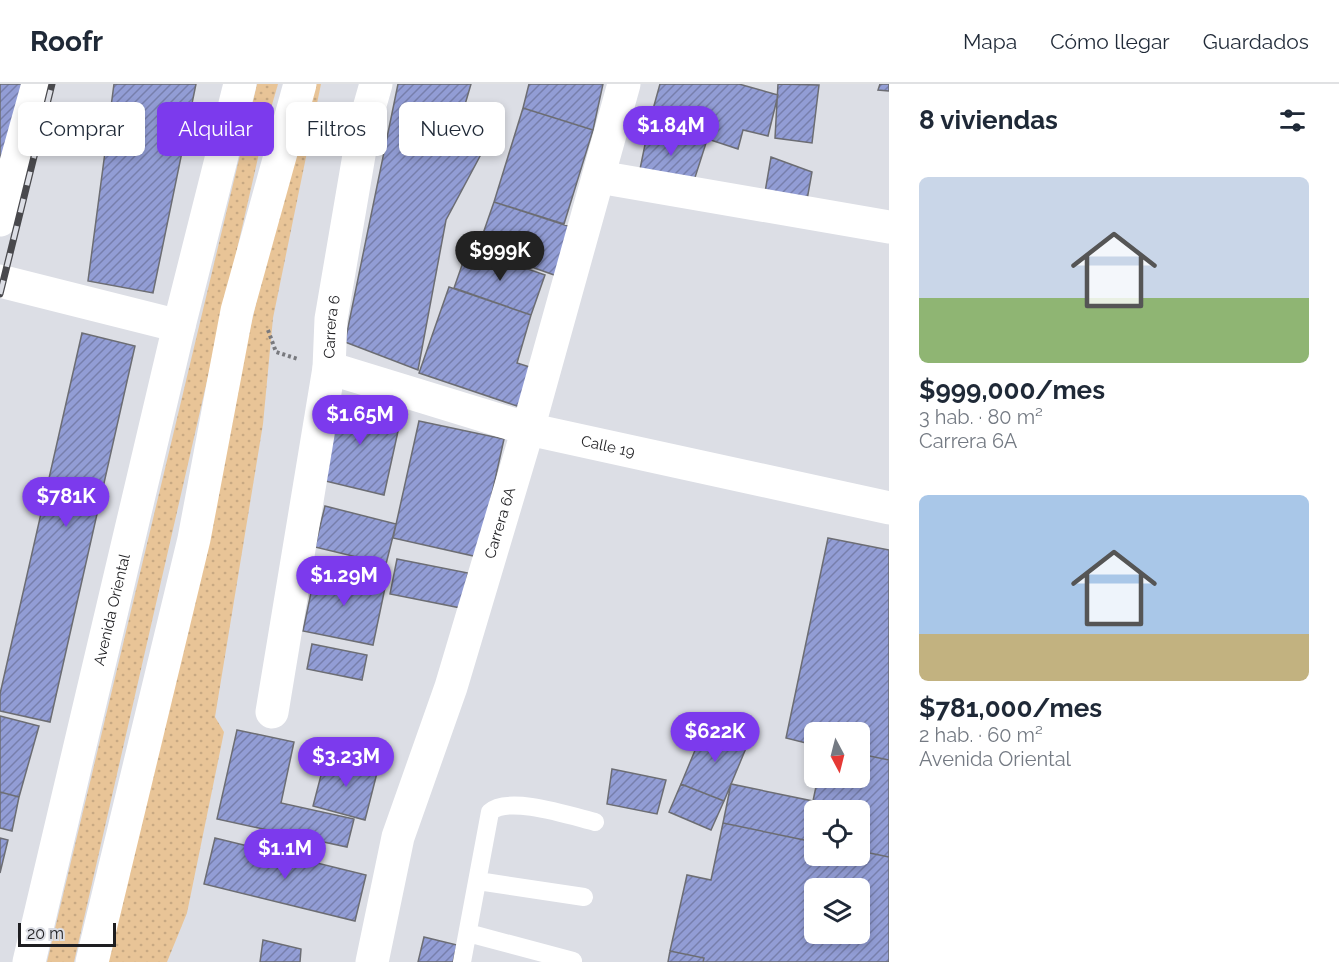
<!DOCTYPE html>
<html lang="es">
<head>
<meta charset="utf-8">
<style>
  :root { --surface:#fff; --page:#f6f6f7; --text:#1f2937; --muted:#747a83; --line:#e0e1e3; --accent:#7c3aed }
  body { margin:0; font-family:Raleway,sans-serif; background:var(--page); color:var(--text); height:100vh; display:flex; flex-direction:column; font-size:22px; white-space:nowrap }
  * { box-sizing:border-box; margin:0 }
  p { font-size:20px; color:var(--muted) }
  .icon { flex:none; width:33px; height:33px; fill:none; stroke:currentColor; stroke-width:2; stroke-linecap:round; stroke-linejoin:round }
  .map { position:relative; flex:1; overflow:hidden }
  .details { display:flex; flex-direction:column; background:var(--surface); width:450px }
  .details>* { flex:none }
  .guide { position:absolute; left:18px; top:18px; width:570px; height:54px; display:flex; gap:12px }
  .needle { width:39px; rotate:173deg }
  .fabs { position:absolute; left:804px; top:638px; display:grid; gap:12px }
  .fabs a { display:grid; place-items:center; width:66px; height:66px; border-radius:9px; background:var(--surface); box-shadow:0 3px 9px #0003; font-size:30px }
  .scale { position:absolute; left:18px; bottom:15px; width:98px; box-sizing:border-box; padding-left:6px; border:3px solid #1e1e21; border-top:0; font-size:16px; line-height:21px; white-space:nowrap; color:#1e1e21; -webkit-text-stroke:4px #dcdee5; paint-order:stroke }
  .price { position:absolute; translate:-50% -51px; padding:0 14px; border-radius:21px; background:var(--accent); color:#fff; font-size:20px; line-height:39px; filter:drop-shadow(0 2px 3px #0008) }
  .price::after { content:''; position:absolute; left:50%; top:36px; width:18px; height:14px; margin-left:-9px; background:inherit; clip-path:polygon(0 0,100% 0,50% 100%) }
  .price.current { background:#222; color:#fff }
  ul { padding:0; list-style:none }
  li { display:grid; align-content:center; gap:12px; height:318px; padding:0 30px }
  li span { display:grid; place-items:center; height:186px; border-radius:9px; color:#555 }
  li>.icon { margin-inline-start:auto }
  span .icon { width:108px; height:108px; fill:#fffc; stroke-width:1 }
  li b { font-size:26px }
  h2 { display:flex; justify-content:space-between; align-items:center; height:72px; padding:0 30px; font-size:26px }
  .pill { padding:0 21px; border-radius:9px; background:var(--surface); box-shadow:0 3px 9px #0003; font-size:21px; line-height:54px }
  .pill.current { background:var(--accent); color:#fff }
  header { display:flex; align-items:center; gap:36px; box-sizing:border-box; height:84px; padding:0 30px; background:var(--surface); border-bottom:2px solid var(--line) }
  header strong { font-size:28px }
  nav { display:flex; gap:33px; margin-inline-start:auto; font-size:21px }
  main { display:flex; flex:1; min-height:0 }
  .map>svg:first-child { display:block }
  .garden { fill:url(#garden-dots) }
  .building { fill:url(#building-hatch); stroke:#6c6d73; stroke-width:1.5; fill-rule:evenodd }
  .lines { fill:none; stroke-linecap:round; stroke-linejoin:round }
  .path { stroke:#78797e; stroke-width:4; stroke-dasharray:3 3; stroke-linecap:butt }
  .lane { stroke:#fff; stroke-width:18 }
  .street { stroke:#fff; stroke-width:33 }
  .primary { stroke:#fff; stroke-width:33 }
  .rail-casing { stroke:#49494d; stroke-width:7 }
  .rail { stroke:#dcdee5; stroke-width:4.5; stroke-dasharray:14; stroke-linecap:butt }
  .labels { text-anchor:middle; dominant-baseline:central; stroke-width:5; stroke-linejoin:round; paint-order:stroke }
  .street-label { font-size:15px; fill:#1e1e21; stroke:#dcdee5 }
</style>
</head>
<body>
<header>
<strong>Roofr</strong>
<nav><a>Mapa</a><a>Cómo llegar</a><a>Guardados</a></nav>
</header>
<main>
<div class="map">
<svg width="889" height="878" viewBox="0 0 889 878">
  <defs>
    <pattern id="garden-dots" width="8" height="8" patternUnits="userSpaceOnUse" patternTransform="scale(1.5)"><rect width="8" height="8" fill="#e8c497"/><path d="M2 2h.1M6 6h.1" fill="none" stroke="#c7a882" stroke-width="1.8" stroke-linecap="round"/></pattern>
    <pattern id="building-hatch" width="6" height="6" patternUnits="userSpaceOnUse" patternTransform="scale(1.5)"><rect width="6" height="6" fill="#929dd5"/><path d="M-1 1l2-2M0 6l6-6M5 7l2-2" fill="none" stroke="#777fac"/></pattern>
  </defs>
  <rect width="100%" height="100%" fill="#dcdee5"/>
  <path class="garden" d="M 257,0 L 278,0 L 263,52 L 74,878 L 47,878 Z
    M 307,0 L 321,0 L 273,234 L 263,340 L 215,633 L 224,648 L 187,829 L 167,878 L 103,878 Z"/>
  <path class="building" d="M 0,0 L 32,0 L 0,108 Z
    M 114,0 L 196,0 L 153,209 L 88,197 Z
    M 398,0 L 471,0 L 464,24 L 495,44 L 446,136 L 418,286 L 345,258 Z
    M 529,0 L 603,0 L 593,46 L 523,24 Z
    M 660,0 L 739,0 L 778,11 L 768,52 L 743,46 L 738,65 L 650,36 Z
    M 778,0 L 819,1 L 812,59 L 775,54 Z
    M 880,0 L 889,0 L 889,7 L 878,6 Z
    M 523,24 L 593,46 L 564,140 L 494,118 Z
    M 650,36 L 707,56 L 691,106 L 638,95 Z
    M 771,73 L 812,88 L 805,127 L 763,120 Z
    M 494,118 L 574,144 L 557,192 L 478,164 Z
    M 468,164 L 545,191 L 531,231 L 454,204 Z
    M 449,203 L 531,231 L 517,279 L 536,285 L 523,324 L 419,289 Z
    M 82,249 L 135,262 L 50,638 L 0,627 L 0,610 Z
    M 335,314 L 402,329 L 384,411 L 317,395 Z
    M 419,337 L 504,355 L 478,473 L 393,454 Z
    M 325,422 L 396,440 L 386,480 L 315,463 Z
    M 828,454 L 889,466 L 889,676 L 860,670 L 860,648 L 814,648 L 814,661 L 786,654 Z
    M 397,475 L 468,489 L 461,524 L 390,510 Z
    M 316,485 L 386,499 L 373,561 L 303,547 Z
    M 312,560 L 367,571 L 362,596 L 307,585 Z
    M 0,632 L 39,642 L 19,713 L 0,708 Z
    M 706,640 L 749,657 L 724,717 L 681,700 Z
    M 237,646 L 294,658 L 281,719 L 354,735 L 347,763 L 217,735 Z
    M 860,670 L 889,676 L 889,773 L 860,767 L 860,726 L 814,726 L 814,758 L 723,739 L 731,700 L 813,717 L 818,693 L 860,693 Z
    M 326,672 L 378,685 L 365,736 L 313,722 Z
    M 612,685 L 666,696 L 657,730 L 607,720 Z
    M 681,700 L 724,717 L 711,746 L 669,728 Z
    M 0,708 L 19,713 L 12,747 L 0,744 Z
    M 723,739 L 814,758 L 814,771 L 860,771 L 860,767 L 889,773 L 889,878 L 703,878 L 704,874 L 670,867 L 687,791 L 711,796 ZM 814,804 L 860,804 L 860,849 L 814,849 Z
    M 0,754 L 8,756 L 0,789 Z
    M 215,754 L 366,791 L 355,837 L 204,800 Z
    M 424,853 L 457,861 L 453,878 L 418,878 Z
    M 263,856 L 301,865 L 300,878 L 260,878 Z
    M 670,867 L 704,874 L 703,878 L 668,878 Z"/>
  <g class="lines">
    <path class="path" d="M 268,246 L 276,268 L 298,275"/>
    <path class="lane" d="M 478,797 L 584,813
      M 468,849 L 573,877
      M 462,878 L 490,728 C 508,711 571,732 595,738"/>
    <g class="street">
      <path d="M 599,93 L 889,143"/>
      <path d="M 0,136 L 38,0"/>
      <path d="M 0,197 L 179,242"/>
      <path id="s1" d="M 329,284 L 528,345 L 889,424"/>
      <path id="s2" d="M 272,628 L 329,284 L 331,235 L 364,42 L 376,0"/>
      <path id="s3" d="M 372,878 L 398,753 L 451,603 L 528,345 L 624,0"/>
    </g>
    <g class="primary">
      <path id="s4" d="M 29,878 L 179,242 L 240,0"/>
      <path d="M 92,878 L 194,455 L 237,227 L 300,0"/>
    </g>
    <g class="rail-casing">
      <path id="rail" d="M 0,210 L 52,0"/>
    </g>
    <use href="#rail" class="rail"/>
  </g>
  <g class="labels">
    <g class="street-label">
      <text stroke="none"><textPath href="#s2" startOffset="390">Carrera 6</textPath></text>
      <text stroke="none"><textPath href="#s1" startOffset="290">Calle 19</textPath></text>
      <text stroke="none"><textPath href="#s3" startOffset="458">Carrera 6A</textPath></text>
      <text stroke="none"><textPath href="#s4" startOffset="362">Avenida Oriental</textPath></text>
    </g>
  </g>
</svg>
<div class="fabs">
<a><svg class="needle" viewBox="-14 -14 28 28"><path d="M0-13l5 13h-10z" fill="#e53935"/><path d="M0 13l5-13h-10z" fill="#747a83"/></svg></a>
<a><svg class="icon" aria-label="locate" viewBox="0 0 24 24"><circle cx="12" cy="12" r="6"/><path d="M12 2v4M12 18v4M2 12h4M18 12h4"/></svg></a>
<a><svg class="icon" aria-label="layers" viewBox="0 0 24 24"><path d="M12 4l9 5-9 5-9-5zM3 14l9 5 9-5"/></svg></a>
</div>
<div class="scale">20 m</div>
<b class="price" style="left:671px;top:73px">$1.84M</b>
<b class="price current" style="left:500px;top:198px">$999K</b>
<b class="price" style="left:360px;top:362px">$1.65M</b>
<b class="price" style="left:66px;top:444px">$781K</b>
<b class="price" style="left:344px;top:523px">$1.29M</b>
<b class="price" style="left:715px;top:679px">$622K</b>
<b class="price" style="left:346px;top:704px">$3.23M</b>
<b class="price" style="left:285px;top:796px">$1.1M</b>
<div class="guide">
<a class="pill">Comprar</a>
<a class="pill current">Alquilar</a>
<a class="pill">Filtros</a>
<a class="pill">Nuevo</a>
</div>
</div>
<section class="details">
<h2>8 viviendas<svg class="icon" aria-label="filters" viewBox="0 0 24 24"><path d="M4 7h16M4 17h16"/><circle cx="9" cy="7" r="2"/><circle cx="15" cy="17" r="2"/></svg></h2>
<ul>
<li><span style="background:linear-gradient(#c9d6e8 65%,#8fb573 0)"><svg class="icon" aria-label="home" viewBox="0 0 24 24"><path d="M3 11l9-7 9 7M6 9v11h12V9"/></svg></span><div><b>$999,000/mes</b><p>3 hab. · 80 m²</p><p>Carrera 6A</p></div></li>
<li><span style="background:linear-gradient(#a9c7e8 75%,#c2b280 0)"><svg class="icon" aria-label="home" viewBox="0 0 24 24"><path d="M3 11l9-7 9 7M6 9v11h12V9"/></svg></span><div><b>$781,000/mes</b><p>2 hab. · 60 m²</p><p>Avenida Oriental</p></div></li>
</ul>
</section>
</main>
</body>
</html>
